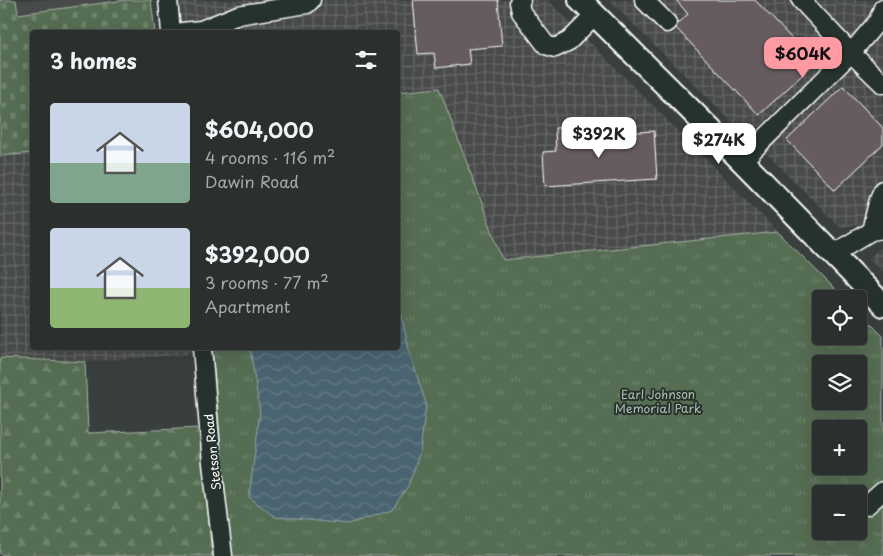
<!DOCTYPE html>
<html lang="en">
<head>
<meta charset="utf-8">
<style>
  :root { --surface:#2b2f2e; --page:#333736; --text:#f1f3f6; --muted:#a6a9aa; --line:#474a4a; --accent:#ff9aa2 }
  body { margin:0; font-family:"Playpen Sans",sans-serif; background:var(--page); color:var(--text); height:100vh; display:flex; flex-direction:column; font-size:19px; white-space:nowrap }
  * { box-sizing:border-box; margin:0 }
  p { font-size:16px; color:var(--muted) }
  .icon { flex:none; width:28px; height:28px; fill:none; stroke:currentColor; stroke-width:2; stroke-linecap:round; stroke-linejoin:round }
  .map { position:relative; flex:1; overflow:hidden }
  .drawer { position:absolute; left:30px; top:30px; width:370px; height:320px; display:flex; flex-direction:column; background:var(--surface); border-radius:5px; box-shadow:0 5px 20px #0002,0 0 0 1px var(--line) }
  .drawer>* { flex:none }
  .controls { position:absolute; left:812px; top:290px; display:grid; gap:10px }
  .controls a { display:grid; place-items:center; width:55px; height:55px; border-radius:5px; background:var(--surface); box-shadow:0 5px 20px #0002,0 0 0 1px var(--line); font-size:25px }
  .price { position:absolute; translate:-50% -42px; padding:0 11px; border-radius:10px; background:#fff; color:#222; font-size:16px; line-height:32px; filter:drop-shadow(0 1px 2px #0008) }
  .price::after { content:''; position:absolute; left:50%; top:30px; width:15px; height:11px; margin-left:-8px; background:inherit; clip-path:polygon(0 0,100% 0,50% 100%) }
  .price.current { background:var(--accent); color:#111 }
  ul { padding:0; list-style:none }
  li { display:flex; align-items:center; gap:15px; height:125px; padding:0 20px }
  li span { display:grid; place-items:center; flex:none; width:140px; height:100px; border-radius:5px; color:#555 }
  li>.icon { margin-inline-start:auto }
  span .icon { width:60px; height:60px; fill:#fffc; stroke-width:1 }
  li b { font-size:21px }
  h2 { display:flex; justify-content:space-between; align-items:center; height:60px; padding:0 20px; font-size:21px }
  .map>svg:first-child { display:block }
  .built { fill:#4a4c4c }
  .industrial { fill:url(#industrial-grid) }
  .forest { fill:url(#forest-firs); stroke:#aab6a8 }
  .cemetery { fill:url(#cemetery-stones); stroke:#aab6a8 }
  .park { fill:url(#park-tufts); stroke:#aab6a8; fill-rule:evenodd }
  .water { fill:url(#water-waves); stroke:#92a2a9 }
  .building { fill:#665c61; stroke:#fff }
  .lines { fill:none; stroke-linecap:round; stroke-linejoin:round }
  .minor-casing { stroke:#fff; stroke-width:21 }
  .major-casing { stroke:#fff; stroke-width:26 }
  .minor { stroke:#26332d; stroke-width:18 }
  .major { stroke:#26332d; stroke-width:22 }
  .labels { text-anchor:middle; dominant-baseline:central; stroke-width:4; stroke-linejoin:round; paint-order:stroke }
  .park-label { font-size:12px; fill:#b2bdb1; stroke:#26332d }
  .street-label { font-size:12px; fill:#fff; stroke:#26332d }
</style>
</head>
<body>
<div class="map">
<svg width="883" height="556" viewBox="0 0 883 556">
  <defs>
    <pattern id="industrial-grid" width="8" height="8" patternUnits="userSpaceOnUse" patternTransform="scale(1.25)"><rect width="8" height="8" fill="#4a4c4c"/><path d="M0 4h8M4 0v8" fill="none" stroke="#656767"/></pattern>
    <pattern id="forest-firs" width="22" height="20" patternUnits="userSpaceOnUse" patternTransform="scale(1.25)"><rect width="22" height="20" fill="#556d52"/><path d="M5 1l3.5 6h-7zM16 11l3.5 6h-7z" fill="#6e836c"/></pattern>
    <pattern id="cemetery-stones" width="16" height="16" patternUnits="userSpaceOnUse" patternTransform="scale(1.25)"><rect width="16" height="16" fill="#556d52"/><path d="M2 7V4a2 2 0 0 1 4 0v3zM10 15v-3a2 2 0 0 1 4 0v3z" fill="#6e836c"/></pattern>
    <pattern id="park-tufts" width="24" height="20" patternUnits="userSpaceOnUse" patternTransform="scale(1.25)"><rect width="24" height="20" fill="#556d52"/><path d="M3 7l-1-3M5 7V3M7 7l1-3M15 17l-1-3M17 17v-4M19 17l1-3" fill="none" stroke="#6e836c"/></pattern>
    <pattern id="water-waves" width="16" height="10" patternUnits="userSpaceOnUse" patternTransform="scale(1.25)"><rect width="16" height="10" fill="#4a646f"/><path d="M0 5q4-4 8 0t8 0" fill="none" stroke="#657b85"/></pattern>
  </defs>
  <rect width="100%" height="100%" fill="#393f3d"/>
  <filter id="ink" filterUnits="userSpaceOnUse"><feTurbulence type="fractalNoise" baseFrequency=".02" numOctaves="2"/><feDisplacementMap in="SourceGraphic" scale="10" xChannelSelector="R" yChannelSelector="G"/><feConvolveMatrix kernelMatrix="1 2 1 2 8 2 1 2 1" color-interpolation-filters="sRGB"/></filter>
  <g filter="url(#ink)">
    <path class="built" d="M 16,0 L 127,0 L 17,14 Z"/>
    <path class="industrial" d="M 177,0 L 548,0 L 778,232 L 503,260 L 439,88 L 398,92 L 398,32 L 181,32 Z
      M 609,0 L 873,0 L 871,19 L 748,138 Z
      M 883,29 L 883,222 L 840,227 L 764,151 Z
      M 32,153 L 32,348 L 190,348 L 191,354 L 85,362 L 0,358 L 0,156 Z
      M 883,244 L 883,272 L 869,259 Z"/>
    <path class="forest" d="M 0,358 L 85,362 L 88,433 L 200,428 L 212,556 L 6,556 L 0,554 Z"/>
    <path class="cemetery" d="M 0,0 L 16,0 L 18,14 L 127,0 L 151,0 L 155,32 L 32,32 L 32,153 L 0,156 Z"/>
    <path class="park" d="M 439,88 L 503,260 L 778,232 L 845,299 L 821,299 L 821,336 L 859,336 L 859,312 L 883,336 L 883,556 L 231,556 L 212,348 L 398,348 L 398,92 ZM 821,364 L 859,364 L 859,401 L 821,401 ZM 821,429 L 859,429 L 859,466 L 821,466 ZM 821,494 L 859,494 L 859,531 L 821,531 Z"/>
    <path class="water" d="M 398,299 L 409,350 L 426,404 L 420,452 L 408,486 L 392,510 L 349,524 L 275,517 L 249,497 L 260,413 L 250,348 L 398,348 Z"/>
    <path class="building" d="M 413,0 L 498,0 L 502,46 L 468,49 L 470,64 L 436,68 L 434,53 L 418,54 Z
      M 676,0 L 755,0 L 815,63 L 759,115 L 676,28 L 677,25 L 688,14 Z
      M 843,86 L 883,128 L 883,144 L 835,190 L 787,140 Z
      M 578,127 L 579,138 L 600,136 L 601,149 L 624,147 L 623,133 L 654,131 L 657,179 L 545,186 L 543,152 L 556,151 L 555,128 Z"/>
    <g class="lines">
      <g class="minor-casing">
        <path id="minor" d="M 168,0 L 171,32
          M 521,0 L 519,2 L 521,12 L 546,45 L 555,48 L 569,41 L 595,15
          M 644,0 L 667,23
          M 801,0 L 851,53 L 883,84
          M 182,32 L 201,30 L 238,15 L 307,4 L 311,0
          M 742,161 L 851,53 L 878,21 L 883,8
          M 871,231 L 879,199 L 883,190
          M 833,254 L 871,231 L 883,229
          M 202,348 L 212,463 L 223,556
          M 866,506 L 883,491"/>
      </g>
      <g class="major-casing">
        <path id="major" d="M 580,0 L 742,161 L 883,305"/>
      </g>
      <use href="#minor" class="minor"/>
      <use href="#major" class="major"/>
    </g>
  </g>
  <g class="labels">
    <g class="park-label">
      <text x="658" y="394">Earl Johnson<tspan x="658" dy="14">Memorial Park</tspan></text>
    </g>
    <g class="street-label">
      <text transform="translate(212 452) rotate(-96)">Stetson Road</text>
    </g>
  </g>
</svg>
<div class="controls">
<a><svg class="icon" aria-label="locate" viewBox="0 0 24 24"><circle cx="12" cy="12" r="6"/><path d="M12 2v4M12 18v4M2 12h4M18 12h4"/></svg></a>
<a><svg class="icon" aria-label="layers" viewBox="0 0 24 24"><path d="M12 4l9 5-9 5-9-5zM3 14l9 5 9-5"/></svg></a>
<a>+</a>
<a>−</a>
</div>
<b class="price current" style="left:803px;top:79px">$604K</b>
<b class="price" style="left:599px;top:159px">$392K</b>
<b class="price" style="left:719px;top:165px">$274K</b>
<section class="drawer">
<h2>3 homes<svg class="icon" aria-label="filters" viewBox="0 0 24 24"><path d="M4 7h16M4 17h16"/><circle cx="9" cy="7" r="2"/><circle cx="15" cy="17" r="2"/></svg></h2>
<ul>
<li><span style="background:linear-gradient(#c9d6e8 60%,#7fa58c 0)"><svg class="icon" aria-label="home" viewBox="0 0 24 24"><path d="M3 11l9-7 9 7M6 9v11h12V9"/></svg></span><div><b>$604,000</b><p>4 rooms · 116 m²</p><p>Dawin Road</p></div></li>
<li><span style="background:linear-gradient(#c9d6e8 60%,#8fb573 0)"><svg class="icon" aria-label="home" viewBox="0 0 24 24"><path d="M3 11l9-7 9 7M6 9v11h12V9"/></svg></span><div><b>$392,000</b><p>3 rooms · 77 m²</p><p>Apartment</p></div></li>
</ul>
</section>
</div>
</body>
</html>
